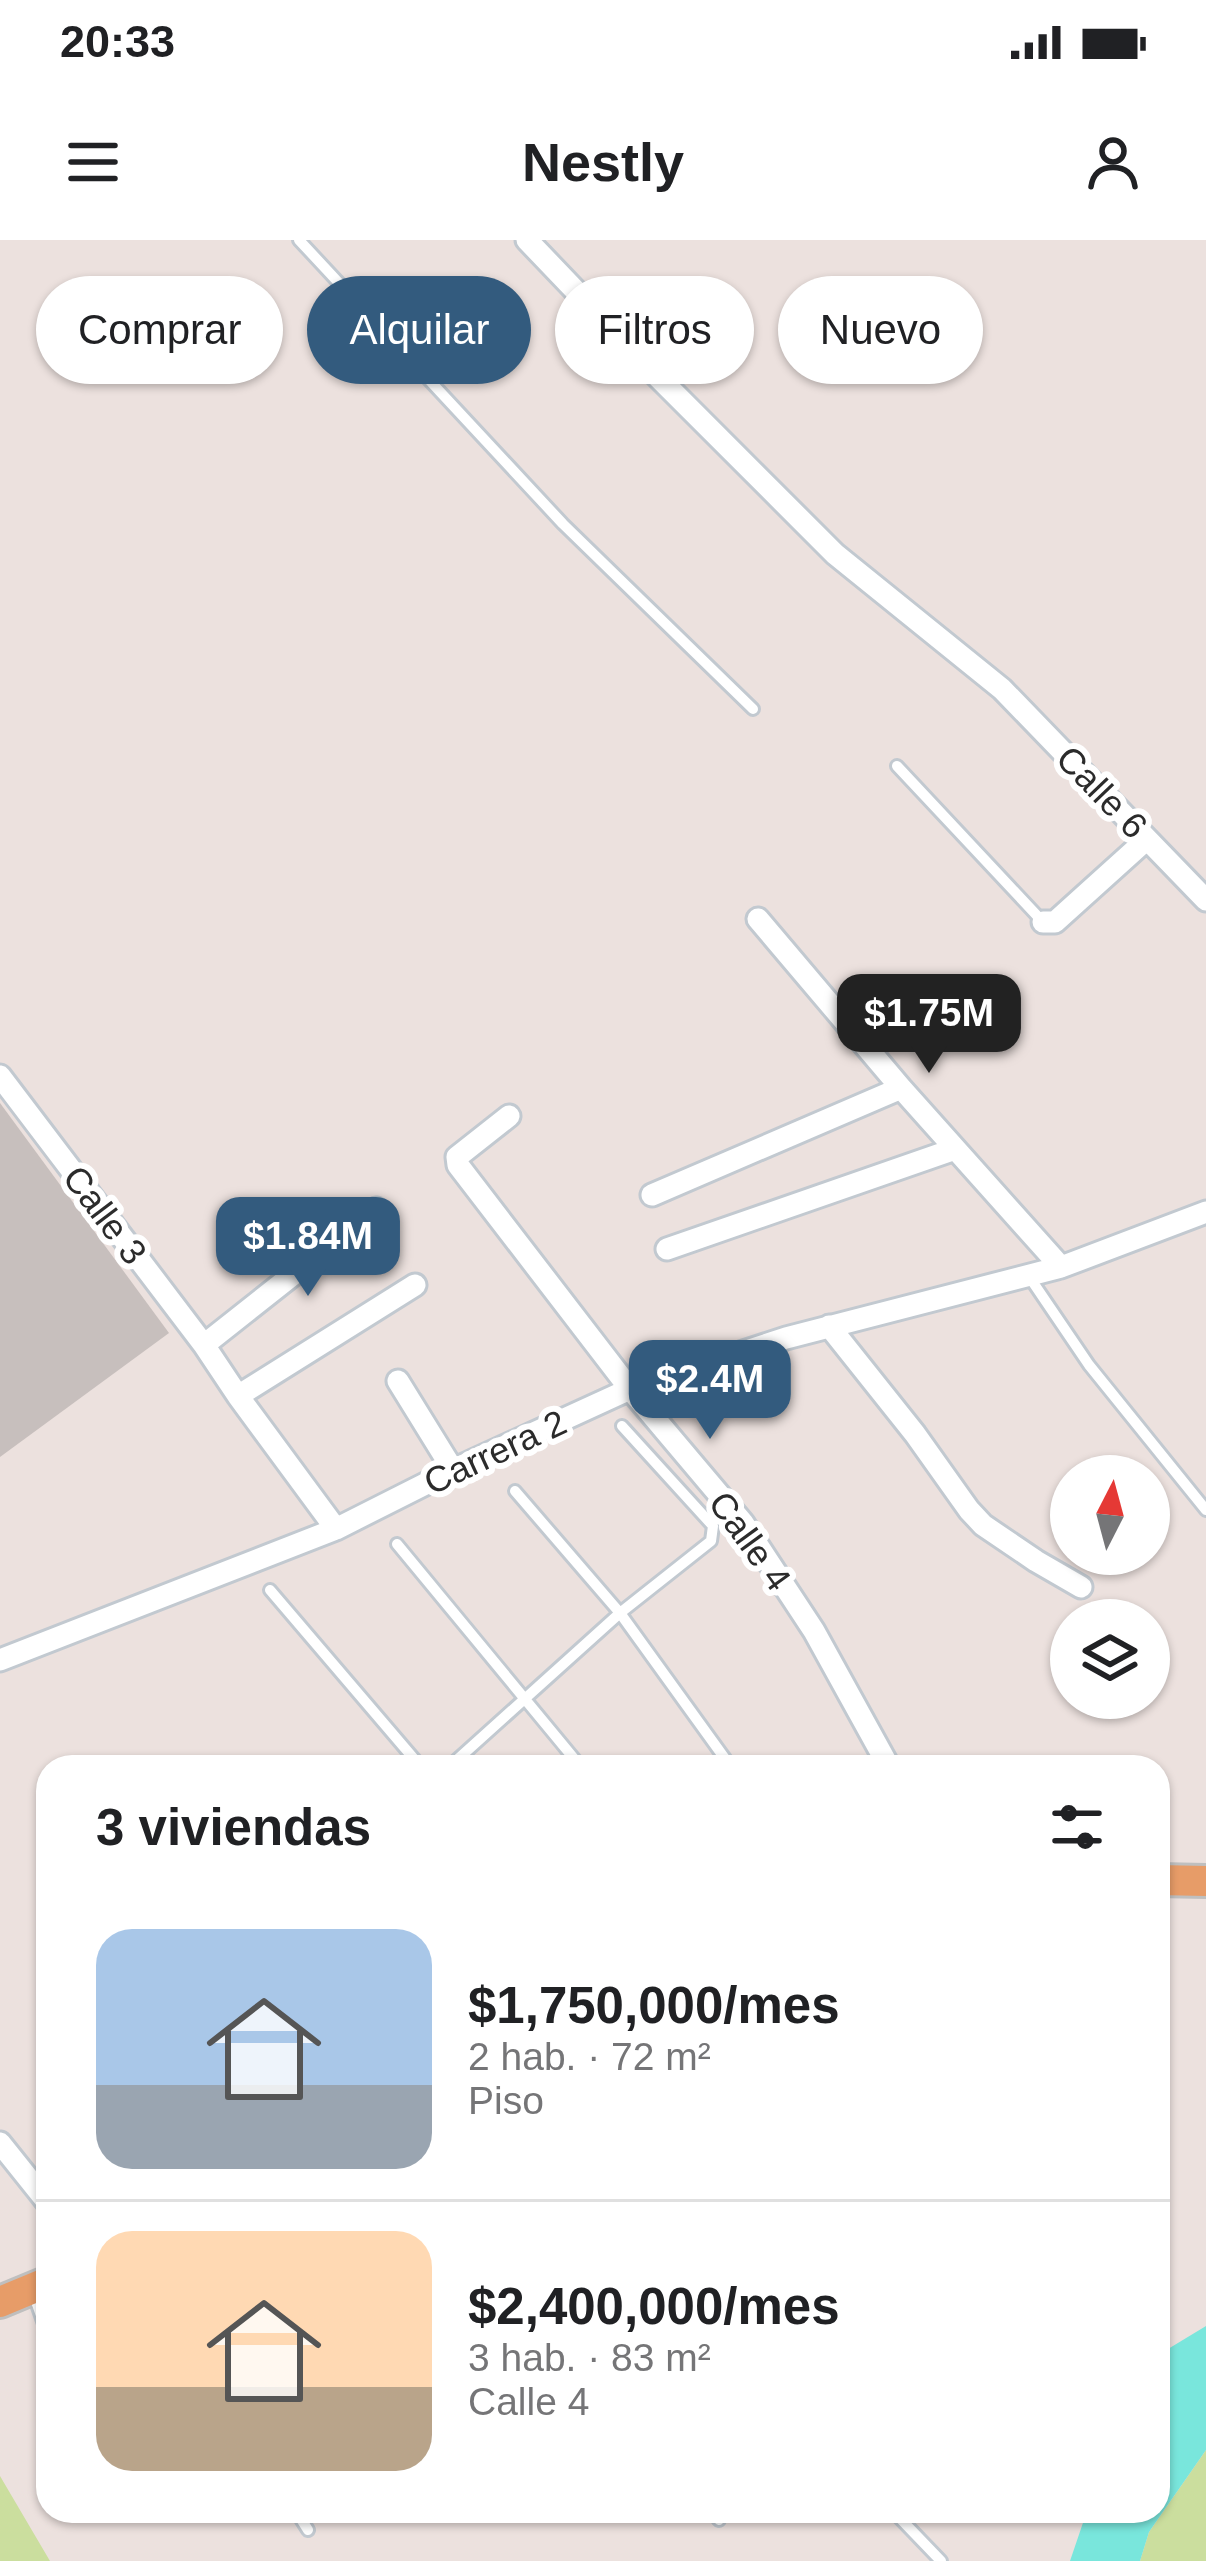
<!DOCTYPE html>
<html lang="es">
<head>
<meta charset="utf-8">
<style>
  :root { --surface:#fff; --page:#f2f2f2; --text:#202124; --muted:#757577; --line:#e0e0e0; --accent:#335b7e }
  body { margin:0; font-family:Helvetica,sans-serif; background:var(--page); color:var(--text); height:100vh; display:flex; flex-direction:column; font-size:45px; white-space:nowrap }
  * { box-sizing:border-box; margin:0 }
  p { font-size:39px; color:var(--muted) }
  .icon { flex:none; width:66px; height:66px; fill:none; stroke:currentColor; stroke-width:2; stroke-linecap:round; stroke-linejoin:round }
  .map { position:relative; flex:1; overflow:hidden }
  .side { position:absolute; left:36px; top:1515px; width:1134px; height:768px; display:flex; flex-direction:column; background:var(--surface); border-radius:36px; box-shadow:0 3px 9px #0004 }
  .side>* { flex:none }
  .banner { position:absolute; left:36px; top:36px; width:1134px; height:108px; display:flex; gap:24px }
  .needle { width:78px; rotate:6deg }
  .tools { position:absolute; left:1050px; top:1215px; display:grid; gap:24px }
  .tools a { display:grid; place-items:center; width:120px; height:120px; border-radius:50%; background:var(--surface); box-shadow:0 3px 9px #0004; font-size:60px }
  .price { position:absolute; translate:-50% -102px; padding:0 27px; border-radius:24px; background:var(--accent); color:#fff; font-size:39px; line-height:78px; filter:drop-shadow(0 3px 6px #0008) }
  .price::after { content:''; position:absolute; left:50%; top:72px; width:36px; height:27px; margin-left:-18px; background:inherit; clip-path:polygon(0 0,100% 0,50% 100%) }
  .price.active { background:#222; color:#fff }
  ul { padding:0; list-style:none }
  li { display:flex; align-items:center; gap:36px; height:300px; padding:0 60px }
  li+li { border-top:3px solid var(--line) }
  li span { display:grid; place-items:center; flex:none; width:336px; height:240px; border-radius:36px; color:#555 }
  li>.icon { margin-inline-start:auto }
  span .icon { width:144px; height:144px; fill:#fffc; stroke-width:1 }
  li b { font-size:51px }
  h2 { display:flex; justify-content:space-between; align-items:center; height:144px; padding:0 60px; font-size:51px }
  .tag { padding:0 42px; border-radius:54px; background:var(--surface); box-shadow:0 3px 9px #0004; font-size:42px; line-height:108px }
  .tag.active { background:var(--accent); color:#fff }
  .status { display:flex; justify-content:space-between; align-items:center; height:84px; padding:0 60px; background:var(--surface); direction:ltr }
  .status svg { height:33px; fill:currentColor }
  header { display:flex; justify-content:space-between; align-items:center; height:156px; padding:0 60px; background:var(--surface); font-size:54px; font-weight:600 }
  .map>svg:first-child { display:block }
  .green { fill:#cbde9e }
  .water { fill:#79e6dc }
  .building { fill:#c7bfbd }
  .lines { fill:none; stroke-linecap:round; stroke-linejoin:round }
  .service-casing { stroke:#c2c9d0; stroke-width:16 }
  .minor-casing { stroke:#c2c9d0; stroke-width:27 }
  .primary-casing { stroke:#bfbfbf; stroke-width:36 }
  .service { stroke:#fff; stroke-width:10 }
  .minor { stroke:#fff; stroke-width:21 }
  .primary { stroke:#e79c68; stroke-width:30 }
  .labels { text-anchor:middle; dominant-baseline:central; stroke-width:12; stroke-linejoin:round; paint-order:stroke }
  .street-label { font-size:36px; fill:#2b2b2b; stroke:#fff }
</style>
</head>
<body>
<div class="status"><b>20:33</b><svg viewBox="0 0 49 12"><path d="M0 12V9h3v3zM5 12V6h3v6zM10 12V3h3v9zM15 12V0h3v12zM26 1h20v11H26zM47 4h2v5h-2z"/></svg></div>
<header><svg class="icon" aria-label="menu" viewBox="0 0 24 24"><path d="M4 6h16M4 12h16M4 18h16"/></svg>Nestly<svg class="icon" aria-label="person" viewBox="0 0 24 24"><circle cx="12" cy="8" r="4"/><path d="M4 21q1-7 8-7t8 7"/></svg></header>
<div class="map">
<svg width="1206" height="2321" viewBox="0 0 1206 2321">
  <rect width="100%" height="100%" fill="#ece1de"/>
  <path class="green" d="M 1206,2210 L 1206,2321 L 1140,2321 L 1149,2292 Z
    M 0,2236 L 50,2321 L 0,2321 Z"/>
  <path class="water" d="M 1206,2086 L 1206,2210 L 1149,2292 L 1140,2321 L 1070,2321 L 1087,2271 L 1158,2271 L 1158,2124 L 1168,2109 Z"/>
  <path class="building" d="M 0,863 L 169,1093 L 0,1217 Z"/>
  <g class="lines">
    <g class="service-casing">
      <path id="service" d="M 299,0 L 563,284 L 753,469
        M 897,526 L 1043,682
        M 1028,1035 L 1089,1125 L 1206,1270
        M 515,1251 L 620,1373 L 731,1527
        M 397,1304 L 581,1527
        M 270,1350 L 421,1527
        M 449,1527 L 620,1373 L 711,1301 L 713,1286 L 622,1186
        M 33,2053 L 48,2095
        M 296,2271 L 308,2290
        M 712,2271 L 719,2280
        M 893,2271 L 941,2321"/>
    </g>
    <g class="minor-casing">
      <path id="minor" d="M 527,0 L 657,136 L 835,314 L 1002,449 L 1206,660
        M 758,679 L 901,848 L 1061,1027
        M 1043,682 L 1055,682 L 1147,599
        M 0,836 L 204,1105 L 238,1156 L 336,1289
        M 509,876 L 457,917 L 458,925 L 630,1149 L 743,1283 L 814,1391 L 889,1527
        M 652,955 L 901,848
        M 667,1009 L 955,909
        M 829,1086 L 915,1194 L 969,1270 L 983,1285 L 1036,1321 L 1081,1347
        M 204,1105 L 376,969
        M 398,1141 L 453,1230
        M 238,1156 L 415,1045
        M 0,1420 L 336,1289 L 453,1230 L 630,1149 L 786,1098 L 1061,1027 L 1206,972
        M 0,1903 L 48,1963"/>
    </g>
    <g class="primary-casing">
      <path id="primary" d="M 1158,1640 L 1206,1641
        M 0,2062 L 48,2042"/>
    </g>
    <use href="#service" class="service"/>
    <use href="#minor" class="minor"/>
    <use href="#primary" class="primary"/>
  </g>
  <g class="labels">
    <g class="street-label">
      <text transform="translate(1102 552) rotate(46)">Calle 6</text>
      <text transform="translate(105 975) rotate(53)">Calle 3</text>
      <text transform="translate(495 1212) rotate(-25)">Carrera 2</text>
      <text transform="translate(750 1301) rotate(54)">Calle 4</text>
    </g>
  </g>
</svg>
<div class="tools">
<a><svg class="needle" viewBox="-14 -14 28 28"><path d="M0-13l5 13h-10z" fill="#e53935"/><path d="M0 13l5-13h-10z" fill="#757577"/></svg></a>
<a><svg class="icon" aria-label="layers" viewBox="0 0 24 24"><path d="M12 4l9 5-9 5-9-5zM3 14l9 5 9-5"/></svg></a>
</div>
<b class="price active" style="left:929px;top:836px">$1.75M</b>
<b class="price" style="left:308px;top:1059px">$1.84M</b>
<b class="price" style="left:710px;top:1202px">$2.4M</b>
<div class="banner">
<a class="tag">Comprar</a>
<a class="tag active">Alquilar</a>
<a class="tag">Filtros</a>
<a class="tag">Nuevo</a>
</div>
<section class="side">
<h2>3 viviendas<svg class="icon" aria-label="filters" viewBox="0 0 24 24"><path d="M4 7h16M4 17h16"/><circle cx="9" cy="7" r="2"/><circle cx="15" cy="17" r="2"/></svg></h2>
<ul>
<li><span style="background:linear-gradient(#a9c7e8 65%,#9aa5b1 0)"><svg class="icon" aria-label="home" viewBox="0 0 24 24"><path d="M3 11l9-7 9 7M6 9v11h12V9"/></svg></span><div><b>$1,750,000/mes</b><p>2 hab. · 72 m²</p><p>Piso</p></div></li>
<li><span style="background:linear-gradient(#ffd9b3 65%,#b9a48a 0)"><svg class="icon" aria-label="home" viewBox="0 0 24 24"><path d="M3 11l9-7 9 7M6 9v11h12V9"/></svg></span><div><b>$2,400,000/mes</b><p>3 hab. · 83 m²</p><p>Calle 4</p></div></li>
</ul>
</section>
</div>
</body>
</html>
